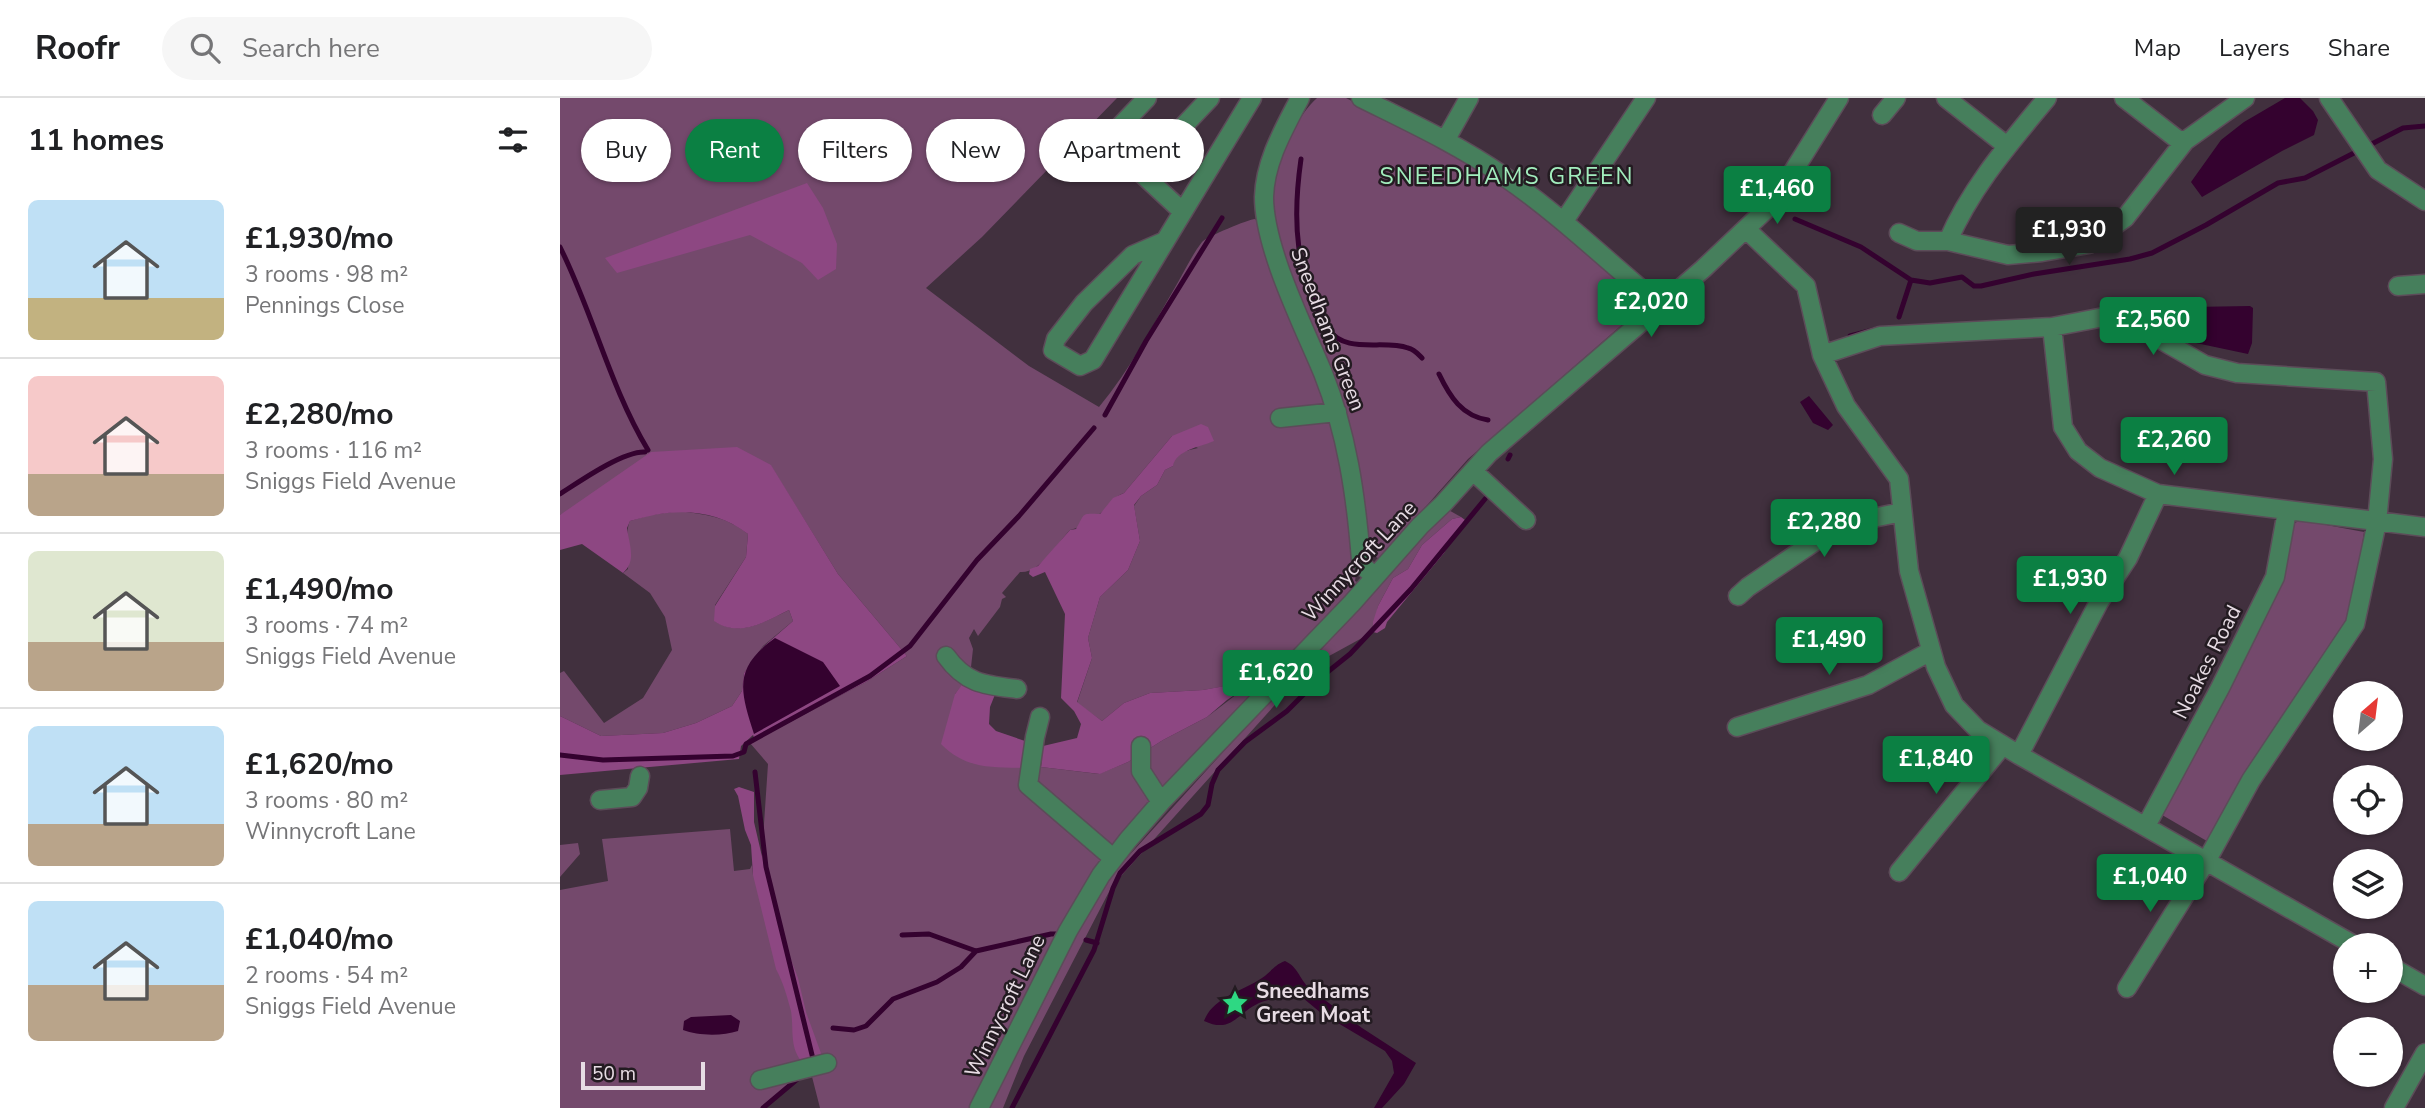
<!DOCTYPE html>
<html lang="en">
<head>
<meta charset="utf-8">
<style>
  :root { --surface:#fff; --page:#f6f6f6; --text:#202124; --muted:#757577; --line:#e0e0e0; --accent:#0b8043 }
  body { margin:0; font-family:"Nunito Sans",sans-serif; background:var(--page); color:var(--text); height:100vh; display:flex; flex-direction:column; font-size:26px; white-space:nowrap }
  * { box-sizing:border-box; margin:0 }
  p { font-size:23px; color:var(--muted) }
  .icon { flex:none; width:38px; height:38px; fill:none; stroke:currentColor; stroke-width:2; stroke-linecap:round; stroke-linejoin:round }
  .map { position:relative; flex:1; overflow:hidden }
  .drawer { display:flex; flex-direction:column; background:var(--surface); width:560px }
  .drawer>* { flex:none }
  .hud { position:absolute; left:21px; top:21px; width:665px; height:63px; display:flex; gap:14px }
  .needle { width:46px; rotate:28deg }
  .controls { position:absolute; left:1773px; top:583px; display:grid; gap:14px }
  .controls a { display:grid; place-items:center; width:70px; height:70px; border-radius:50%; background:var(--surface); box-shadow:0 2px 5px #0004; font-size:35px }
  .scale { position:absolute; left:21px; bottom:18px; width:124px; box-sizing:border-box; padding-left:7px; border:4px solid #e7dce4; border-top:0; font-size:19px; line-height:24px; white-space:nowrap; color:#e7dce4; -webkit-text-stroke:5px #231b21; paint-order:stroke }
  .price { position:absolute; translate:-50% -60px; padding:0 16px; border-radius:7px; background:var(--accent); color:#fff; font-size:23px; line-height:46px; filter:drop-shadow(0 2px 4px #0008) }
  .price::after { content:''; position:absolute; left:50%; top:42px; width:21px; height:16px; margin-left:-10px; background:inherit; clip-path:polygon(0 0,100% 0,50% 100%) }
  .price.current { background:#222; color:#fff }
  ul { padding:0; list-style:none }
  li { display:flex; align-items:center; gap:21px; height:175px; padding:0 28px }
  li+li { border-top:2px solid var(--line) }
  li span { display:grid; place-items:center; flex:none; width:196px; height:140px; border-radius:10px; color:#555 }
  li>.icon { margin-inline-start:auto }
  span .icon { width:84px; height:84px; fill:#fffc; stroke-width:1 }
  li b { font-size:30px }
  h2 { display:flex; justify-content:space-between; align-items:center; height:84px; padding:0 28px; font-size:30px }
  .pill { padding:0 24px; border-radius:32px; background:var(--surface); box-shadow:0 2px 5px #0004; font-size:24px; line-height:63px }
  .pill.current { background:var(--accent); color:#fff }
  header { display:flex; align-items:center; gap:42px; box-sizing:border-box; height:98px; padding:0 35px; background:var(--surface); border-bottom:2px solid var(--line) }
  header strong { font-size:33px }
  nav { display:flex; gap:38px; margin-inline-start:auto; font-size:24px }
  .search { width:490px; height:63px; background:var(--page); display:flex; align-items:center; gap:18px; box-sizing:border-box; padding:0 24px; border-radius:38px; color:var(--muted); font-size:26px }
  main { display:flex; flex:1; min-height:0 }
  .map>svg:first-child { display:block }
  .green { fill:#74496c; fill-rule:evenodd }
  .forest { fill:#8d4782 }
  .water { fill:#34022f }
  .lines { fill:none; stroke-linecap:round; stroke-linejoin:round }
  .stream { stroke:#34022f; stroke-width:5 }
  .minor-casing { stroke:#5c4c59; stroke-width:21 }
  .minor { stroke:#467f5c; stroke-width:18 }
  .labels { text-anchor:middle; dominant-baseline:central; stroke-width:5; stroke-linejoin:round; paint-order:stroke }
  .street-label { font-size:21px; fill:#e7dce4; stroke:#231b21 }
  .poi-label { font-size:21px; font-weight:bold; fill:#e7dce4; stroke:#231b21; text-anchor:start }
  .neighbourhood-label { font-size:23px; letter-spacing:2px; fill:#a2edbd; stroke:#231b21 }
</style>
</head>
<body>
<header>
<strong>Roofr</strong>
<div class="search"><svg class="icon" aria-label="search" viewBox="0 0 24 24"><circle cx="10" cy="10" r="6"/><path d="M15 15l6 6"/></svg>Search here</div>
<nav><a>Map</a><a>Layers</a><a>Share</a></nav>
</header>
<main>
<section class="drawer">
<h2>11 homes<svg class="icon" aria-label="filters" viewBox="0 0 24 24"><path d="M4 7h16M4 17h16"/><circle cx="9" cy="7" r="2"/><circle cx="15" cy="17" r="2"/></svg></h2>
<ul>
<li><span style="background:linear-gradient(#bfe0f5 70%,#c2b280 0)"><svg class="icon" aria-label="home" viewBox="0 0 24 24"><path d="M3 11l9-7 9 7M6 9v11h12V9"/></svg></span><div><b>£1,930/mo</b><p>3 rooms · 98 m²</p><p>Pennings Close</p></div></li>
<li><span style="background:linear-gradient(#f6c9c9 70%,#b9a48a 0)"><svg class="icon" aria-label="home" viewBox="0 0 24 24"><path d="M3 11l9-7 9 7M6 9v11h12V9"/></svg></span><div><b>£2,280/mo</b><p>3 rooms · 116 m²</p><p>Sniggs Field Avenue</p></div></li>
<li><span style="background:linear-gradient(#dfe7d0 65%,#b9a48a 0)"><svg class="icon" aria-label="home" viewBox="0 0 24 24"><path d="M3 11l9-7 9 7M6 9v11h12V9"/></svg></span><div><b>£1,490/mo</b><p>3 rooms · 74 m²</p><p>Sniggs Field Avenue</p></div></li>
<li><span style="background:linear-gradient(#bfe0f5 70%,#b9a48a 0)"><svg class="icon" aria-label="home" viewBox="0 0 24 24"><path d="M3 11l9-7 9 7M6 9v11h12V9"/></svg></span><div><b>£1,620/mo</b><p>3 rooms · 80 m²</p><p>Winnycroft Lane</p></div></li>
<li><span style="background:linear-gradient(#bfe0f5 60%,#b9a48a 0)"><svg class="icon" aria-label="home" viewBox="0 0 24 24"><path d="M3 11l9-7 9 7M6 9v11h12V9"/></svg></span><div><b>£1,040/mo</b><p>2 rooms · 54 m²</p><p>Sniggs Field Avenue</p></div></li>
</ul>
</section>
<div class="map">
<svg width="1865" height="1010" viewBox="0 0 1865 1010">
  <rect width="100%" height="100%" fill="#41303e"/>
  <path class="green" d="M 0,0 L 557,0 L 422,139 L 366,190 L 469,268 L 539,309 C 570,272 593,227 617,186 C 625,172 632,157 642,144 C 646,139 689,121 695,121 L 702,127 L 775,332 L 797,470 L 795,483 L 799,485 L 585,716 L 412,1010 L 260,1010 L 248,963 L 240,979 L 203,1010 L 0,1010 L 0,792 L 48,783 L 42,741 L 170,731 L 174,773 L 190,771 L 192,767 L 193,777 L 201,770 L 208,666 L 190,645 L 306,584 L 347,558 L 278,476 L 211,368 L 0,417 ZM 612,338 L 638,350 C 627,353 613,354 613,368 L 605,372 L 597,387 L 581,398 L 574,408 L 580,443 L 568,472 L 540,499 L 528,540 L 532,560 L 517,605 L 542,623 L 564,605 L 590,595 L 643,592 L 694,583 L 647,619 L 603,642 L 568,664 L 539,676 L 481,669 L 463,670 L 395,596 L 410,578 L 413,551 L 409,540 L 414,531 L 418,538 L 440,509 L 442,501 L 446,499 L 442,495 L 460,474 C 480,476 497,445 510,432 C 520,430 539,418 546,410 C 552,403 555,398 564,395 Z
    M 757,0 L 786,0 L 900,58 L 976,109 L 1071,193 L 1076,203 L 1072,218 L 908,361 L 829,450 L 818,460 L 808,455 C 791,351 747,252 721,149 C 718,136 706,105 708,93 C 713,67 737,17 757,0 Z
    M 885,410 L 901,419 L 892,421 L 862,447 L 848,471 L 833,480 L 818,508 L 813,534 L 749,569 L 552,788 L 464,958 L 443,1010 L 424,1010 L 480,909 L 523,821 L 545,784 Z
    M 119,413 C 147,417 165,418 188,436 L 186,459 L 155,507 L 155,523 C 179,540 206,523 229,512 L 233,523 L 203,548 L 184,575 L 182,593 L 172,608 L 136,625 L 103,635 L 41,638 L 0,618 L 0,575 L 4,573 L 44,625 L 83,600 L 112,552 L 105,519 L 90,495 L 63,475 L 68,471 C 69,458 65,432 70,423 L 90,417 Z
    M 1740,422 L 1804,434 L 1790,526 L 1652,746 L 1597,714 L 1732,427 Z
    M 18,745 L 20,756 L 0,779 L 0,747 Z"/>
  <path class="forest" d="M 247,85 L 263,110 L 277,146 L 276,171 L 258,182 L 242,165 L 190,137 L 57,175 L 45,160 Z
    M 641,326 L 648,329 L 654,343 C 640,349 616,352 613,368 L 605,372 L 597,387 L 581,398 L 574,407 L 580,443 L 568,472 L 540,499 L 528,540 L 532,560 L 517,604 L 542,623 L 564,605 L 590,595 L 643,592 L 697,582 L 667,602 L 647,619 L 603,642 L 568,664 L 540,676 L 481,669 L 483,648 L 517,640 L 521,626 L 514,613 L 501,600 L 505,516 L 485,474 L 473,479 L 469,476 L 470,471 L 478,468 L 510,432 L 516,431 C 525,415 521,415 540,416 L 553,400 L 564,395 L 612,338 Z
    M 177,349 L 211,367 L 278,476 L 347,558 L 306,584 L 195,642 L 193,637 L 181,648 L 179,661 L 0,677 L 0,618 L 41,638 L 103,635 L 136,625 L 172,608 L 182,593 L 184,575 L 193,562 L 203,549 L 233,523 L 229,512 C 205,524 179,540 154,523 L 155,508 L 186,459 L 188,436 C 153,409 112,410 70,423 L 67,430 C 69,446 77,463 63,475 L 22,446 L 0,452 L 0,417 L 91,354 Z
    M 901,419 L 905,422 L 884,455 L 827,524 L 825,530 L 817,535 L 813,534 L 813,524 L 818,508 L 833,480 L 848,471 L 862,447 L 892,421 Z
    M 404,584 L 436,594 L 430,609 L 429,626 L 436,633 L 468,644 L 463,670 C 430,669 406,671 381,646 L 395,596 Z
    M 179,689 L 194,694 L 194,724 L 218,828 L 238,880 L 246,914 L 262,958 L 243,965 C 229,950 234,932 231,913 C 227,898 223,884 216,871 L 193,777 L 191,747 L 185,732 L 178,698 L 174,691 Z"/>
  <path class="water" d="M 1725,0 L 1740,0 L 1753,13 L 1758,22 L 1754,37 L 1722,53 L 1642,99 L 1631,84 L 1661,42 L 1684,24 Z
    M 1690,208 L 1693,210 L 1692,245 L 1688,256 L 1636,245 L 1623,232 L 1625,215 L 1632,209 Z
    M 1249,298 L 1273,327 L 1268,332 L 1253,325 L 1240,304 Z
    M 215,540 L 263,564 L 280,588 L 194,636 C 180,592 173,570 215,540 Z
    M 725,863 C 738,869 739,880 749,890 L 802,930 L 856,965 L 844,986 L 822,1010 L 814,1010 L 834,975 L 832,963 L 825,953 L 761,915 L 737,895 C 725,900 711,900 699,905 C 677,915 672,936 644,923 C 653,899 683,893 702,880 C 711,874 714,867 725,863 Z
    M 171,917 L 180,923 L 178,933 C 163,938 138,938 123,932 L 124,923 L 131,919 Z"/>
  <g class="lines">
    <path class="stream" d="M 741,61 C 732,124 735,175 768,231 C 786,257 823,241 848,250 C 854,251 858,256 862,260
      M 1235,121 L 1301,149 L 1351,182 L 1370,185 L 1402,179 L 1414,188 L 1421,188 L 1474,176 L 1570,161 L 1592,155 L 1646,127 L 1718,85 L 1745,80 L 1843,30 L 1865,28
      M 0,149 C 33,215 50,289 88,352
      M 1339,219 L 1351,182
      M 1290,238 L 1317,231
      M 879,276 C 890,299 902,318 928,322
      M 545,317 L 586,243 L 662,120
      M 948,361 L 950,357
      M 0,396 C 20,383 63,353 85,354
      M 0,657 L 43,662 L 173,658 L 184,654 L 186,646 L 310,578 L 350,548 L 417,462 L 459,418 L 534,330
      M 195,674 L 206,769 L 254,965
      M 342,837 L 369,836 L 416,853 L 491,836 L 502,836
      M 526,842 L 537,845
      M 273,930 L 294,932 L 306,928 L 333,901 L 377,884 L 401,869 L 416,853
      M 203,1010 L 241,978
      M 452,1010 L 534,852 L 553,790 L 560,775 L 580,753 L 641,716 L 648,707 L 652,686 L 658,672 L 685,644 L 727,613 L 760,580 L 790,556 L 851,491 L 925,401"/>
    <g class="minor-casing">
      <path id="minor" d="M 740,0 C 724,31 705,63 704,99 C 704,150 743,227 763,275 C 787,335 796,398 801,462 L 804,469 L 815,479
        M 801,0 C 849,24 897,46 942,77 C 999,116 1047,163 1100,207
        M 1386,0 L 1447,48
        M 1564,0 L 1617,41 L 1625,43
        M 1769,0 L 1818,72 L 1865,103
        M 1322,17 L 1336,0
        M 886,41 L 909,0
        M 580,74 L 547,42 L 587,0
        M 623,114 L 580,74 L 650,0
        M 1004,123 L 1086,0
        M 1186,131 L 1246,188 L 1262,257 L 1286,308 L 1339,381 L 1349,473 L 1376,569 L 1394,607 L 1418,632 L 1459,657 L 1794,847
        M 1339,135 L 1357,143 L 1388,143 L 1448,157 L 1482,154 L 1529,146 L 1565,120 L 1625,43 L 1685,0
        M 605,143 L 573,157 L 524,205 L 496,241 L 493,252 L 520,268 L 533,262 L 692,0
        M 1388,143 C 1411,89 1450,45 1487,0
        M 1838,188 L 1865,186
        M 1492,229 L 1503,329 L 1518,353 L 1540,370 L 1598,396 L 1865,429
        M 1262,257 L 1320,238 L 1492,229 L 1549,218 L 1589,235 L 1645,267 L 1677,275 L 1816,284 L 1823,361 L 1817,424 L 1795,526 L 1691,682 L 1647,762 L 1567,890
        M 720,320 L 777,314
        M 913,373 L 966,422
        M 1178,498 L 1188,489 L 1279,427 L 1342,414
        M 386,558 C 406,586 425,587 457,591
        M 480,619 L 475,639 L 468,687 L 553,760
        M 1177,629 L 1308,587 L 1371,553
        M 581,648 L 581,673 L 601,704
        M 1459,657 L 1539,504 L 1568,460 L 1598,396
        M 40,702 L 72,699 L 78,690 L 80,678
        M 1586,728 L 1660,590 L 1715,479 L 1727,413
        M 1339,774 L 1443,647
        M 1830,868 L 1865,888
        M 200,982 L 267,965
        M 419,1010 L 508,833 L 541,777 L 568,742 L 601,704 L 792,505 L 860,428 L 883,406 L 929,355 L 1143,171 L 1214,104 L 1279,0
        M 1834,1010 L 1865,955"/>
    </g>
    <use href="#minor" class="minor"/>
  </g>
  <defs>
    <g id="sight-bare" transform="scale(2.1)"><path d="M0-6L1.8-2.2L6-1.7L2.9 1.2L3.7 5.4L0 3.3L-3.7 5.4L-2.9 1.2L-6-1.7L-1.8-2.2Z" fill="#2ed883" stroke="#231b21" stroke-width="2.5" paint-order="stroke"/></g>
  </defs>
  <g fill-rule="evenodd">
    <use href="#sight-bare" x="675" y="905"/>
  </g>
  <g class="labels">
    <g class="street-label">
      <text transform="translate(768 231) rotate(69)">Sneedhams Green</text>
      <text transform="translate(799 463) rotate(-47)">Winnycroft Lane</text>
      <text transform="translate(1647 564) rotate(-63)">Noakes Road</text>
      <text transform="translate(445 908) rotate(-64)">Winnycroft Lane</text>
    </g>
    <g class="poi-label">
      <text x="696" y="893">Sneedhams<tspan x="696" dy="24">Green Moat</tspan></text>
    </g>
    <g class="neighbourhood-label">
      <text x="947" y="78">SNEEDHAMS GREEN</text>
    </g>
  </g>
</svg>
<div class="controls">
<a><svg class="needle" viewBox="-14 -14 28 28"><path d="M0-13l5 13h-10z" fill="#e53935"/><path d="M0 13l5-13h-10z" fill="#757577"/></svg></a>
<a><svg class="icon" aria-label="locate" viewBox="0 0 24 24"><circle cx="12" cy="12" r="6"/><path d="M12 2v4M12 18v4M2 12h4M18 12h4"/></svg></a>
<a><svg class="icon" aria-label="layers" viewBox="0 0 24 24"><path d="M12 4l9 5-9 5-9-5zM3 14l9 5 9-5"/></svg></a>
<a>+</a>
<a>−</a>
</div>
<div class="scale">50 m</div>
<b class="price" style="left:1217px;top:128px">£1,460</b>
<b class="price current" style="left:1509px;top:169px">£1,930</b>
<b class="price" style="left:1091px;top:241px">£2,020</b>
<b class="price" style="left:1593px;top:259px">£2,560</b>
<b class="price" style="left:1614px;top:379px">£2,260</b>
<b class="price" style="left:1264px;top:461px">£2,280</b>
<b class="price" style="left:1510px;top:518px">£1,930</b>
<b class="price" style="left:1269px;top:579px">£1,490</b>
<b class="price" style="left:716px;top:612px">£1,620</b>
<b class="price" style="left:1376px;top:698px">£1,840</b>
<b class="price" style="left:1590px;top:816px">£1,040</b>
<div class="hud">
<a class="pill">Buy</a>
<a class="pill current">Rent</a>
<a class="pill">Filters</a>
<a class="pill">New</a>
<a class="pill">Apartment</a>
</div>
</div>
</main>
</body>
</html>
